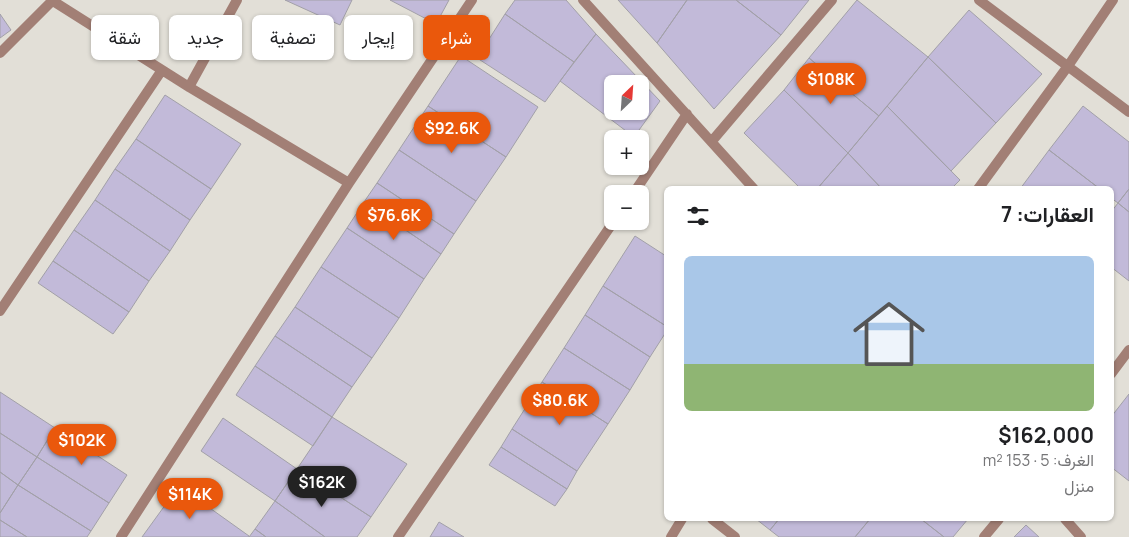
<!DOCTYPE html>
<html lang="ar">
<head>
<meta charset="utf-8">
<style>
  :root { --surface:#fff; --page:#f2f2f2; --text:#202124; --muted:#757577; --line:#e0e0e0; --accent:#ea580c }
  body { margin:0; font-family:Manrope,Vazirmatn,sans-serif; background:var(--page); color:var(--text); direction:rtl; height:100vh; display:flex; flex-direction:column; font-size:19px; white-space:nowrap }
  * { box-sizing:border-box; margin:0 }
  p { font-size:16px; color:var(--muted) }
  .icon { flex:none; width:28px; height:28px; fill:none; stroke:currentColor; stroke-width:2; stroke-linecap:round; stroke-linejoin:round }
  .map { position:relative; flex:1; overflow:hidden; direction:ltr }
  .drawer { position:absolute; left:664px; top:186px; width:450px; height:335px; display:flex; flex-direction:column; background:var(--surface); border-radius:8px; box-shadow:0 1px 4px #0004; direction:rtl }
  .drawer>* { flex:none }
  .hud { position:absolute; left:15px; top:15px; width:475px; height:45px; direction:rtl; display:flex; gap:10px }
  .needle { width:32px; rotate:25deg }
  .controls { position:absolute; left:604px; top:75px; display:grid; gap:10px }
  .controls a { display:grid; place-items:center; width:45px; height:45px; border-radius:8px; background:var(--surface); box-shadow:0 1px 4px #0004; font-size:25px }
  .price { position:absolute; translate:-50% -42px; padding:0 11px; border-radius:18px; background:var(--accent); color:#fff; font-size:16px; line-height:32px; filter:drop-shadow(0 1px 2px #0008) }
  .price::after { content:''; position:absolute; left:50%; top:30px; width:15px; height:11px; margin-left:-8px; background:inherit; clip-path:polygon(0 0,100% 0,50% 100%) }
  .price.active { background:#222; color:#fff }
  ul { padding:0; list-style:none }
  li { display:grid; align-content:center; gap:10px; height:265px; padding:0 20px }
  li+li { border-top:1px solid var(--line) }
  li span { display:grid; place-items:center; height:155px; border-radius:8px; color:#555 }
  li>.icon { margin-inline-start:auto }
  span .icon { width:90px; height:90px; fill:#fffc; stroke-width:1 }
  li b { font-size:21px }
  h2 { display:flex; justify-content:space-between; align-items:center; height:60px; padding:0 20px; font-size:21px }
  .tag { padding:0 18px; border-radius:8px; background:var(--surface); box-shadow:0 1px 4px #0004; font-size:18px; line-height:45px }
  .tag.active { background:var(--accent); color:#fff }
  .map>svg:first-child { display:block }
  .building { fill:#c2bad9; stroke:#a2a0a8; fill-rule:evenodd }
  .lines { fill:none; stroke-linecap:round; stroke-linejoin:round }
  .street { stroke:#a27f75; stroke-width:10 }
</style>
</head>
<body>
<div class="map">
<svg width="1129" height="537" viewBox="0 0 1129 537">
  <rect width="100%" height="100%" fill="#e2dfd7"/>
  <path class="building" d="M 285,0 L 352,0 L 340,25 Z
    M 390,0 L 449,0 L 436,24 Z
    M 515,0 L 566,0 L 596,34 L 574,62 L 505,14 Z
    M 618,0 L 687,0 L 657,43 Z
    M 687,0 L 736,0 L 781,35 L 714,109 L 657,43 Z
    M 736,0 L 809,0 L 781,35 Z
    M 857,0 L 928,57 L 879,116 L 809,58 Z
    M 969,10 L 1042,74 L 996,123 L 928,57 Z
    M 0,14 L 11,30 L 0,38 Z
    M 505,14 L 574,62 L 545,102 L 477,58 Z
    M 596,34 L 660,101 L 634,137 L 560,81 ZM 612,84 L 640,84 L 640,111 L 612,111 Z
    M 461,56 L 538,107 L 506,157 L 428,106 Z
    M 928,57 L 996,123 L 951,171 L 887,106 Z
    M 809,58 L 879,116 L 848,153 L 784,90 Z
    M 784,90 L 848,153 L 817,189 L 801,189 L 744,133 Z
    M 165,95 L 241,144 L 211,189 L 136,139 Z
    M 428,106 L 506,157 L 476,201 L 399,150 Z
    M 887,106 L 960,180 L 951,189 L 882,189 L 848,153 Z
    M 1083,106 L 1129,142 L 1129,189 L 1118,203 L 1111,198 L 1111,189 L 1100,189 L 1049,150 Z
    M 136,139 L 211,189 L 190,220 L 115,169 Z
    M 399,150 L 476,201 L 454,234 L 377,183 Z
    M 1049,150 L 1100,189 L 1020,189 Z
    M 848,153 L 882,189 L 817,189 Z
    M 115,169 L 190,220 L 170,251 L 95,200 Z
    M 377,183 L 454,234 L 441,254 L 364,202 Z
    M 1129,189 L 1129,212 L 1118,203 Z
    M 95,200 L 170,251 L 149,281 L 74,230 Z
    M 364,202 L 441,254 L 424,279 L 347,228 Z
    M 1118,203 L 1129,212 L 1129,281 L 1111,267 L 1111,212 Z
    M 347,228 L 424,279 L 399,318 L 321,267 Z
    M 74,230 L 149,281 L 129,312 L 53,261 Z
    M 635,236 L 666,256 L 666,326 L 603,286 Z
    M 53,261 L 129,312 L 113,334 L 38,283 Z
    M 321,267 L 399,318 L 372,358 L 295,307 Z
    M 603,286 L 666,326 L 666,332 L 650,357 L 585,315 Z
    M 295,307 L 372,358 L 352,387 L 275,336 Z
    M 585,315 L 650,357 L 630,390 L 564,348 Z
    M 275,336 L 352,387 L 332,417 L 255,366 Z
    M 564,348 L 630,390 L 608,424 L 542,382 Z
    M 255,366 L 332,417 L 313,446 L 236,395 Z
    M 542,382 L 608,424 L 577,471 L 512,429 Z
    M 0,392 L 55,428 L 37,457 L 0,433 Z
    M 1129,394 L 1129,481 L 1111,467 L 1111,417 Z
    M 332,417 L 407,464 L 371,517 L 297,469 Z
    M 223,418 L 297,469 L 275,501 L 201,451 Z
    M 55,428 L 127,475 L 109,503 L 37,457 Z
    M 512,429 L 577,471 L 567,489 L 501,447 Z
    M 0,433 L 37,457 L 18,485 L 0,472 Z
    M 501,447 L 567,489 L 555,506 L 489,465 Z
    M 37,457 L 109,503 L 91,531 L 18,485 Z
    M 297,469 L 371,517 L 357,537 L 325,537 L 275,501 Z
    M 0,472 L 18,485 L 0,513 Z
    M 18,485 L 91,531 L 87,537 L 27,537 L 0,520 L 0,513 Z
    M 179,486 L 249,536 L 249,537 L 142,537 Z
    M 275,501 L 325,537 L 266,537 L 255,529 Z
    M 756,519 L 779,519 L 770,530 Z
    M 779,519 L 870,519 L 855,537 L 779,537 L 770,530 Z
    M 870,519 L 921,519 L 944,537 L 855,537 Z
    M 921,519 L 968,519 L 953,537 L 944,537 Z
    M 0,520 L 27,537 L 0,537 Z
    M 439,522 L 464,537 L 430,537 Z
    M 1026,525 L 1039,537 L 1014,537 Z
    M 255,529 L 266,537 L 249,537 Z"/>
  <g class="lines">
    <path class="street" d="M 583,0 L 754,189
      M 979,0 L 1129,112
      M 53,1 L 189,87 L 349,183
      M 0,53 L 53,0
      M 189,87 L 237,0
      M 712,141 L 832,0
      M 978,189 L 1068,66 L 1113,0
      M 633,194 L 687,114
      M 0,311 L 162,70
      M 1111,374 L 1129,350
      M 712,519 L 735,537
      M 1065,519 L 1081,537
      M 121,537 L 349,183 L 472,0
      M 398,537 L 614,221
      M 671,537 L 682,519
      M 984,537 L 999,519"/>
  </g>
</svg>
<div class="controls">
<a><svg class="needle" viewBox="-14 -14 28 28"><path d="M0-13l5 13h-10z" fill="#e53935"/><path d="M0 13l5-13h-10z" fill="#757577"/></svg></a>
<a>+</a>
<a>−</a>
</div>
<b class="price" style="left:831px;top:105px">$108K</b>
<b class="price" style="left:452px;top:154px">$92.6K</b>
<b class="price" style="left:394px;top:241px">$76.6K</b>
<b class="price" style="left:560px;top:426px">$80.6K</b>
<b class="price" style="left:82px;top:466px">$102K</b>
<b class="price active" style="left:322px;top:508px">$162K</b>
<b class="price" style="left:190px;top:520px">$114K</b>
<div class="hud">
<a class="tag active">شراء</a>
<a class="tag">إيجار</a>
<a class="tag">تصفية</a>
<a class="tag">جديد</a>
<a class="tag">شقة</a>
</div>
<section class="drawer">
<h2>العقارات: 7<svg class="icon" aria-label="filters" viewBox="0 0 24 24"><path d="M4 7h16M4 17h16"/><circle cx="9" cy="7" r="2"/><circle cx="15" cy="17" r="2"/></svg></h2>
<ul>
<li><span style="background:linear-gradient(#a9c7e8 70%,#8fb573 0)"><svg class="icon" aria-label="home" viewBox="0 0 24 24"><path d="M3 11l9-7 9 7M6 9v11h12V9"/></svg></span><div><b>$162,000</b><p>الغرف: 5 · 153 m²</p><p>منزل</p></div></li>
</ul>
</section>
</div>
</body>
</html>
